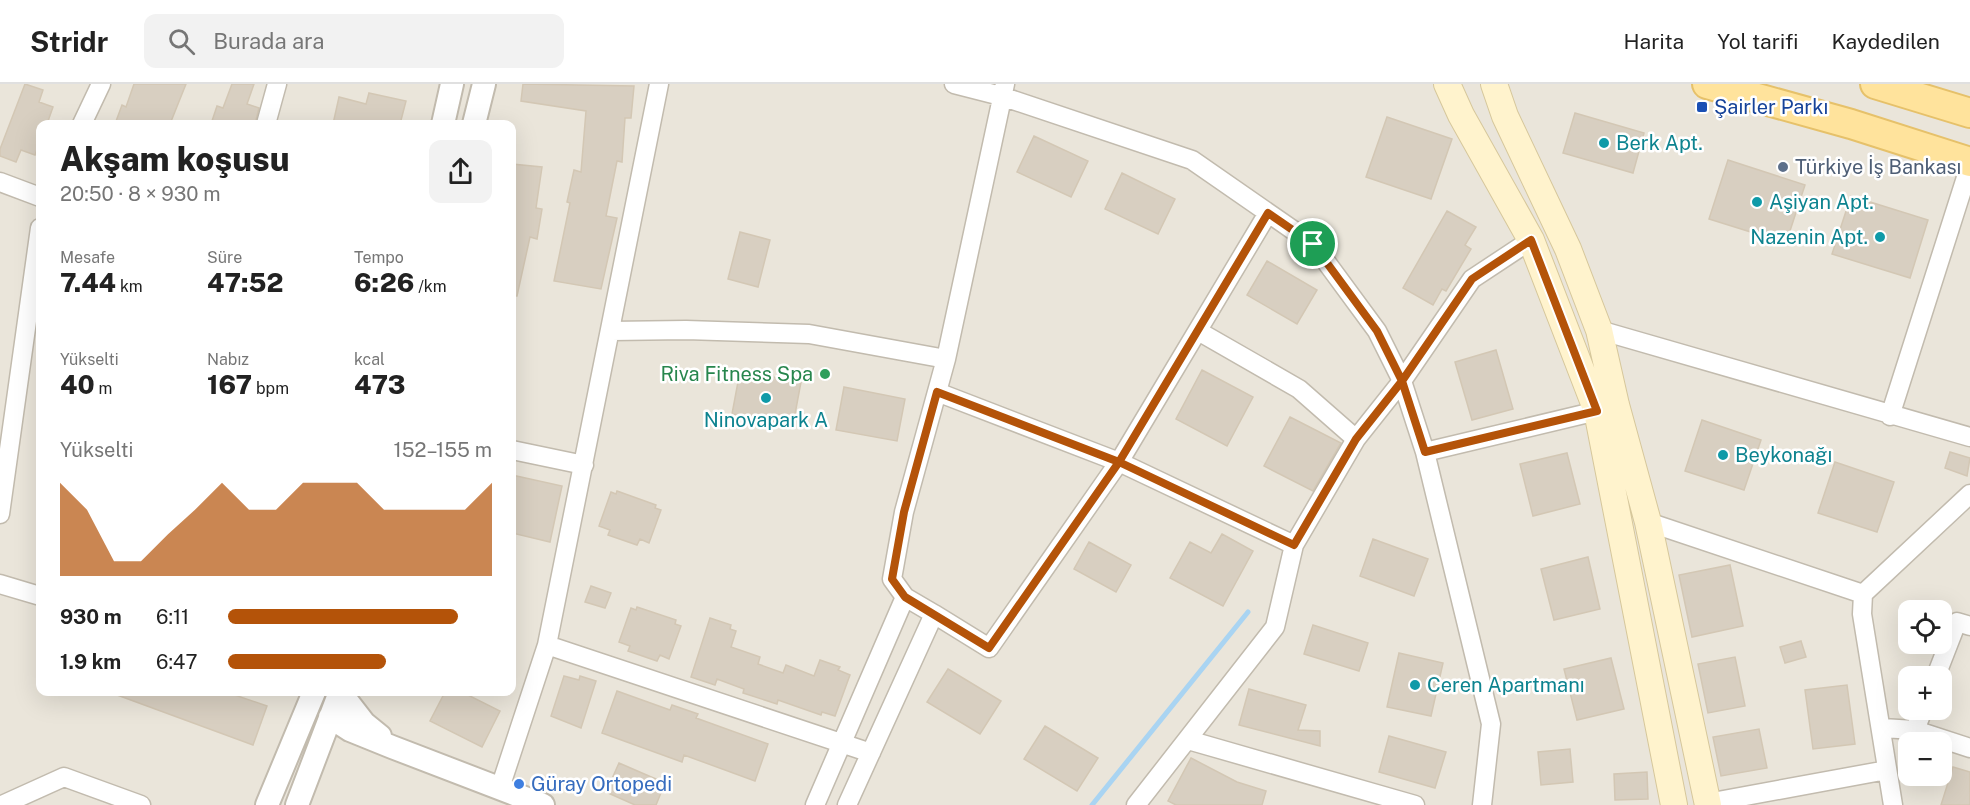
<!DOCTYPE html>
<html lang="tr">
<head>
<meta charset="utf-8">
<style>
	:root { --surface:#fff; --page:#f2f2f2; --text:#222; --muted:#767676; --line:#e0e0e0; --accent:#b45309 }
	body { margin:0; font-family:"Public Sans",sans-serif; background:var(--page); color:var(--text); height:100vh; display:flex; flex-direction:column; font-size:22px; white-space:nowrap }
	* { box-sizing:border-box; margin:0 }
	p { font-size:20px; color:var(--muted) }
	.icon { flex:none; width:33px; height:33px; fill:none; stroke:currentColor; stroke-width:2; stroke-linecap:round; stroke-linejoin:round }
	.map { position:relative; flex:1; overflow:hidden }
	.side { position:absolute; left:36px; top:36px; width:480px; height:576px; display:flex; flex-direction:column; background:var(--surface); border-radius:12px; box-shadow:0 6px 24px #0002 }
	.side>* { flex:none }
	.buttons { position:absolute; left:1898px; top:516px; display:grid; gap:12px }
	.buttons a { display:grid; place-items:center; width:54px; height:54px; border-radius:12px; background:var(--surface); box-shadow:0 6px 24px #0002; font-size:30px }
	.pin { position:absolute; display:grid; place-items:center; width:51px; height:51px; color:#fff; margin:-26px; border:3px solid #fff; border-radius:50%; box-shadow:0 2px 6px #0007 }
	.round { display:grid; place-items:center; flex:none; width:63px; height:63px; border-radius:12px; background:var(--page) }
	.overview { display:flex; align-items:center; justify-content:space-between; height:102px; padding:0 24px }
	h1 { font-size:33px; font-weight:800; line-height:45px }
	.stats { display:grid; grid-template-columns:repeat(3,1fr); gap:9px; height:102px; padding:6px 24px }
	.stats div { display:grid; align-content:center }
	.stats b { font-size:26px; font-weight:800 }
	.stats small { font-size:16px; font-weight:400 }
	.stats p { font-size:16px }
	.chart { height:168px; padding:12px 24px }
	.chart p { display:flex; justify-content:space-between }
	.chart svg { width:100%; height:108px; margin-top:6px; fill:var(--accent); opacity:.7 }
	ul { padding:0 24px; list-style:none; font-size:20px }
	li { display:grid; grid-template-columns:96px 72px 1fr; align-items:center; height:45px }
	li i { height:15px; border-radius:8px; background:var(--accent) }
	header { display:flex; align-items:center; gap:36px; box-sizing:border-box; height:84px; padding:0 30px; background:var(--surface); border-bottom:2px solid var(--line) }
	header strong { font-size:28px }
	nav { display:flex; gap:33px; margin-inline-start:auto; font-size:21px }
	.search { width:420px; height:54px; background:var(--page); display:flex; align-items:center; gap:15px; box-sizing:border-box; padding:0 21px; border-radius:12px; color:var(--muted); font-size:22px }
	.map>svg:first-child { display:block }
	.residential { fill:#eae5da; fill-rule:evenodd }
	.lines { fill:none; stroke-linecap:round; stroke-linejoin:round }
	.stream { stroke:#a9d4f2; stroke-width:5 }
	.building { fill:#d8cfc1; stroke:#d3c7b4; stroke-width:1.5 }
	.minor-casing { stroke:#c2bbae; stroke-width:21 }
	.tertiary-casing { stroke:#c2bbae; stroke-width:26 }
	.secondary-casing { stroke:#d6c79b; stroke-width:28 }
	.primary-casing { stroke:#e6c16a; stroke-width:32 }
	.minor { stroke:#fff; stroke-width:18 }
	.tertiary { stroke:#fff; stroke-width:22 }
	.secondary { stroke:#fff3cd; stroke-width:26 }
	.primary { stroke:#ffe39c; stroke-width:28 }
	.route-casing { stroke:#fff; stroke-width:12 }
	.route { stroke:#b45309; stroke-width:8 }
	.transit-dot { fill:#1a4fb4; stroke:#fff; stroke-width:2 }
	.culture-dot { fill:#0f9aa8; stroke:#fff; stroke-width:2 }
	.service-dot { fill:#5c6f8a; stroke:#fff; stroke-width:2 }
	.leisure-dot { fill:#2e9e5b; stroke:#fff; stroke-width:2 }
	.shop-dot { fill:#3f7fe0; stroke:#fff; stroke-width:2 }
	.labels { text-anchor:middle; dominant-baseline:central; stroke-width:5; stroke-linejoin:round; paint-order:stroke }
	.transit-label { font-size:20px; fill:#164399; stroke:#fff; text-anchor:start }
	.culture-label { font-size:20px; fill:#0d838f; stroke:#fff; text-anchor:start }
	.service-label { font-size:20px; fill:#4e5e75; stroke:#fff; text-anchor:start }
	.leisure-label { font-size:20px; fill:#27864d; stroke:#fff; text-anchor:end }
	.shop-label { font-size:20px; fill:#366cbe; stroke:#fff; text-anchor:start }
</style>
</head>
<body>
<header>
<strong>Stridr</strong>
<div class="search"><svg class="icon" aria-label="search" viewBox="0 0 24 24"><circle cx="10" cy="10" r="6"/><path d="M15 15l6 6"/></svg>Burada ara</div>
<nav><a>Harita</a><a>Yol tarifi</a><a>Kaydedilen</a></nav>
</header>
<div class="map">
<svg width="1970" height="721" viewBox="0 0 1970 721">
	<rect width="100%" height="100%" fill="#f6f3ec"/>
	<!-- residential -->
	<path class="residential" d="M 0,0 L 1970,0 L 1970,721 L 0,721 ZM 40,40 L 512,40 L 512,608 L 40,608 ZM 1908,526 L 1941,526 L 1941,560 L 1908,560 ZM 1908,592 L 1941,592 L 1941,626 L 1908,626 ZM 1908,658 L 1941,658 L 1941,692 L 1908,692 Z"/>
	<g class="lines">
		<!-- stream -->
		<path class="stream" d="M 1092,721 L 1248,528"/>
	</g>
	<!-- building -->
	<path class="building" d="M 25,0 L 43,6 L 39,18 L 53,23 L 47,40 L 40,40 L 40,57 L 35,71 L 21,66 L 16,78 L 0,72 L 0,65 Z
		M 134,0 L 186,0 L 170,40 L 115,40 L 122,21 L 126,23 Z
		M 232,0 L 254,0 L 247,20 L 259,24 L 255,40 L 221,40 L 212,37 L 217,22 L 223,24 Z
		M 523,0 L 634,2 L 631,34 L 625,34 L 622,78 L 617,77 L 606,132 L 617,134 L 601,205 L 554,197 L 570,119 L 567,118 L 574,86 L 581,88 L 586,27 L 521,17 Z
		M 369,9 L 406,17 L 400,40 L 333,40 L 339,13 L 366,20 Z
		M 1575,29 L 1644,49 L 1633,89 L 1563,69 Z
		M 1387,33 L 1452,55 L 1431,115 L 1366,93 Z
		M 1034,52 L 1088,77 L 1071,113 L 1017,88 Z
		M 1728,76 L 1805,101 L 1786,159 L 1709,135 Z
		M 512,80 L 542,83 L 536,124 L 542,125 L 537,155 L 530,153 L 517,212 L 512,212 Z
		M 1122,89 L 1175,115 L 1158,150 L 1105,125 Z
		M 1851,112 L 1928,136 L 1910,194 L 1832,170 Z
		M 1447,127 L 1476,143 L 1465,161 L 1471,165 L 1446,207 L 1442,205 L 1433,221 L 1403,204 Z
		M 740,148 L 770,156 L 758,203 L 728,195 Z
		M 1267,177 L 1317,206 L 1297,240 L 1247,211 Z
		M 1496,266 L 1513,325 L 1472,336 L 1455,278 Z
		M 1202,286 L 1253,313 L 1227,362 L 1176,335 Z
		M 740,287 L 801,298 L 793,341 L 732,330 Z
		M 844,303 L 905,315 L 897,357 L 836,346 Z
		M 1290,333 L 1341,359 L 1313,407 L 1264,382 Z
		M 1702,336 L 1761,356 L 1744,406 L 1685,387 Z
		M 1950,368 L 1970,374 L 1967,392 L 1945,384 Z
		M 1567,369 L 1580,420 L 1533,432 L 1520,380 Z
		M 1835,378 L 1894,398 L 1877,448 L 1818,429 Z
		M 512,391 L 562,402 L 550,458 L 512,449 Z
		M 617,407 L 656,421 L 655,424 L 661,426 L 649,459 L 640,455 L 637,461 L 608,451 L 610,446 L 599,442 L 611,408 L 616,410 Z
		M 1222,450 L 1253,467 L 1223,522 L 1170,494 L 1190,458 L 1211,469 Z
		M 1373,455 L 1428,475 L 1414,512 L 1360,492 Z
		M 1089,458 L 1131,481 L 1116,508 L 1074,485 Z
		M 1588,473 L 1600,525 L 1554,536 L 1541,485 Z
		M 1730,481 L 1743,542 L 1692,553 L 1679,491 Z
		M 591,502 L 611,509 L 605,524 L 585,518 Z
		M 637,523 L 676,536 L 675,540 L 681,542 L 669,575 L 660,571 L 657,577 L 628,567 L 630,562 L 619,558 L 631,524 L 636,526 Z
		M 710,534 L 731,541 L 730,545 L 736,547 L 731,563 L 760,573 L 758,580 L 783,589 L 786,581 L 814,592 L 820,576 L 840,583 L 838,586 L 850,591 L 835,632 L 822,628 L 821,631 L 778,616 L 777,620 L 743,609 L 744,605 L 717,595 L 715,601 L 691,593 Z
		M 1313,541 L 1368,559 L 1359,587 L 1304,570 Z
		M 1801,557 L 1806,573 L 1785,579 L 1780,563 Z
		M 1399,569 L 1443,579 L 1431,632 L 1387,623 Z
		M 1735,573 L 1745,622 L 1708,629 L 1698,580 Z
		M 1611,574 L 1624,625 L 1577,636 L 1564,585 Z
		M 948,585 L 1001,617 L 980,650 L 927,618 Z
		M 564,592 L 579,596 L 580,592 L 596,597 L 581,644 L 551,632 Z
		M 1847,601 L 1855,660 L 1813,665 L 1805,606 Z
		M 1249,605 L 1306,621 L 1298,646 L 1320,647 L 1320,662 L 1239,641 Z
		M 617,607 L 670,626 L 672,621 L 698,630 L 696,634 L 768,660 L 755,697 L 684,671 L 682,678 L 602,649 Z
		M 109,608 L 226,608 L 267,622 L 253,661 Z
		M 445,608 L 462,608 L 500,627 L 482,663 L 430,637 Z
		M 1045,642 L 1098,674 L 1077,707 L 1024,675 Z
		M 1759,645 L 1767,684 L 1721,692 L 1713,653 Z
		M 1389,652 L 1446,668 L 1435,704 L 1379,688 Z
		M 1570,665 L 1573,698 L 1541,701 L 1538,668 Z
		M 1191,674 L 1237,698 L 1266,707 L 1262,721 L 1176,721 L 1168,717 Z
		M 619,679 L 665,699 L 656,721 L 635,721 L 606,708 Z
		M 1953,683 L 1970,688 L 1970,721 L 1941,721 Z
		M 1647,688 L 1648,715 L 1615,716 L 1614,690 Z"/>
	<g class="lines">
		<!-- minor casing -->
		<g class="minor-casing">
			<path id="minor" d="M 954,0 L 1001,12 L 1192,76 L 1313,160 L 1377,247 L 1402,297 L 1425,368
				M 82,40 L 101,0
				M 266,40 L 277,0
				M 0,98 L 40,113
				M 1268,129 L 1119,378 L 1294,461
				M 1599,246 L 1970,353
				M 611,247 L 686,246 L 809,250 L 946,275
				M 1198,247 L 1299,305 L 1356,355
				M 1890,332 L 1970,81
				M 512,366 L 584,381
				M 0,430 L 40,144
				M 1648,438 L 1863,510
				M 0,500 L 40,512
				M 934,530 L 989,564 L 1119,378 L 937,308
				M 547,561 L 871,669
				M 1936,592 L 1957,538 L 1970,542
				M 1882,644 L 1915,646 L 1970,664
				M 1915,646 L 1923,626
				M 1188,656 L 1415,721
				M 500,704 L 547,561 L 659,0
				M 1707,719 L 1887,686
				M 2,721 L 64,693 L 141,721
				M 815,721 L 905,513
				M 847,721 L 934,530 L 905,513 L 892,495 L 904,428 L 946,275 L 1005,0
				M 1136,721 L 1275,543 L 1294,461 L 1356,355 L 1402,297 L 1472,195 L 1531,156
				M 1482,721 L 1491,640 L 1425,368 L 1597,327
				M 1893,721 L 1862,530 L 1863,510 L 1970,410"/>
		</g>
		<!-- tertiary casing -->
		<g class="tertiary-casing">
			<path id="tertiary" d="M 443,40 L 452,0
				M 474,40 L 484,0
				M 340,608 L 364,639 L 380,652
				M 330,633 L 350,646 L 392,663 L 543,721
				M 267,721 L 314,608
				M 297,721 L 340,608"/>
		</g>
		<!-- secondary casing -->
		<g class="secondary-casing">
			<path id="secondary" d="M 1447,0 L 1461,31 L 1531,156 L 1597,327 L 1674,721
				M 1494,0 L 1505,32 L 1568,165 L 1599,246 L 1616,321 L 1648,438 L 1708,721"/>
		</g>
		<!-- primary casing -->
		<g class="primary-casing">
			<path id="primary" d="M 1707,0 L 1851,40 L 1970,78
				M 1875,0 L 1970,29"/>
		</g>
		<!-- minor -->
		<use href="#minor" class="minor"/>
		<!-- tertiary -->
		<use href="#tertiary" class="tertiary"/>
		<!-- secondary -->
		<use href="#secondary" class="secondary"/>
		<!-- primary -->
		<use href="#primary" class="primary"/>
	</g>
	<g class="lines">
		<!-- route casing -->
		<g class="route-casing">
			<path id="route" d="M 1313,160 L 1268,129 L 1119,378 L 937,308 L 904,428 L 892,495 L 905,513 L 989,564 L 1119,378 L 1294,461 L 1356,355 L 1402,297 L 1425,368 L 1597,327 L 1531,156 L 1472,195 L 1402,297 L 1377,247 L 1313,160"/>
		</g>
		<!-- route -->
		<use href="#route" class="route"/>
	</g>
	<!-- markers -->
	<rect class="transit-dot" x="1696" y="17" width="12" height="12" rx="3"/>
	<g class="culture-dot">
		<circle cx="1604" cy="59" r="6"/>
		<circle cx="1757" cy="118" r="6"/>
		<circle cx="1880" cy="153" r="6"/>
		<circle cx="766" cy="314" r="6"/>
		<circle cx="1723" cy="371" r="6"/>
		<circle cx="1415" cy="601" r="6"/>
	</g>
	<circle class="service-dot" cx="1783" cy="83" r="6"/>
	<circle class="leisure-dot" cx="825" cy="290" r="6"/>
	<circle class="shop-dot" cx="519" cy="700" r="6"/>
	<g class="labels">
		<!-- transit labels -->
		<g class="transit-label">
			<text x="1714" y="23">Şairler Parkı</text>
		</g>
		<!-- culture labels -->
		<g class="culture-label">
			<text x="1616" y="59">Berk Apt.</text>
			<text x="1769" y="118">Aşiyan Apt.</text>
			<text x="1868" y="153" text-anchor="end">Nazenin Apt.</text>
			<text x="766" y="336" text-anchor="middle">Ninovapark A</text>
			<text x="1735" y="371">Beykonağı</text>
			<text x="1427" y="601">Ceren Apartmanı</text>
		</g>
		<!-- service labels -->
		<g class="service-label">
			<text x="1795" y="83">Türkiye İş Bankası</text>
		</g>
		<!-- leisure labels -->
		<g class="leisure-label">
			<text x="813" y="290">Riva Fitness Spa</text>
		</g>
		<!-- shop labels -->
		<g class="shop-label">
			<text x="531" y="700">Güray Ortopedi</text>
		</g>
	</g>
</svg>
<div class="buttons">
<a><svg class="icon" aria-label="locate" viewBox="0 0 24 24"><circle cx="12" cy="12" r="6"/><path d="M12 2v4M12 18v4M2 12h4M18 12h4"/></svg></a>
<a>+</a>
<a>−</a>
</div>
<div class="pin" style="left:1313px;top:160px;background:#1e9e55"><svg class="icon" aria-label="arrive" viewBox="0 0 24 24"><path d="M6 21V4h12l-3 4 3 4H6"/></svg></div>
<section class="side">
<div class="overview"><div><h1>Akşam koşusu</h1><p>20:50 · 8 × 930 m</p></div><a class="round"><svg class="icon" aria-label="share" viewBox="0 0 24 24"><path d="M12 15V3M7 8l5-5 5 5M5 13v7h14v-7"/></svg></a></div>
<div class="stats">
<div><p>Mesafe</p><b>7.44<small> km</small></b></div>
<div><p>Süre</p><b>47:52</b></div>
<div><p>Tempo</p><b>6:26<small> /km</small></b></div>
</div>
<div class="stats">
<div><p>Yükselti</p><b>40<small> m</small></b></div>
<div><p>Nabız</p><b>167<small> bpm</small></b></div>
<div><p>kcal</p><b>473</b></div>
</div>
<div class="chart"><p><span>Yükselti</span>152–155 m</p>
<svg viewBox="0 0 160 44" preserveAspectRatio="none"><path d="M0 44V6L10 17L20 38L30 38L40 27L50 17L60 6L70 17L80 17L90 6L100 6L110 6L120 17L130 17L140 17L150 17L160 6V44z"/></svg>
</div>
<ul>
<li><b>930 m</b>6:11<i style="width:87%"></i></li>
<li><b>1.9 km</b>6:47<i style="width:60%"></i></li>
</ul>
</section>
</div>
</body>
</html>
